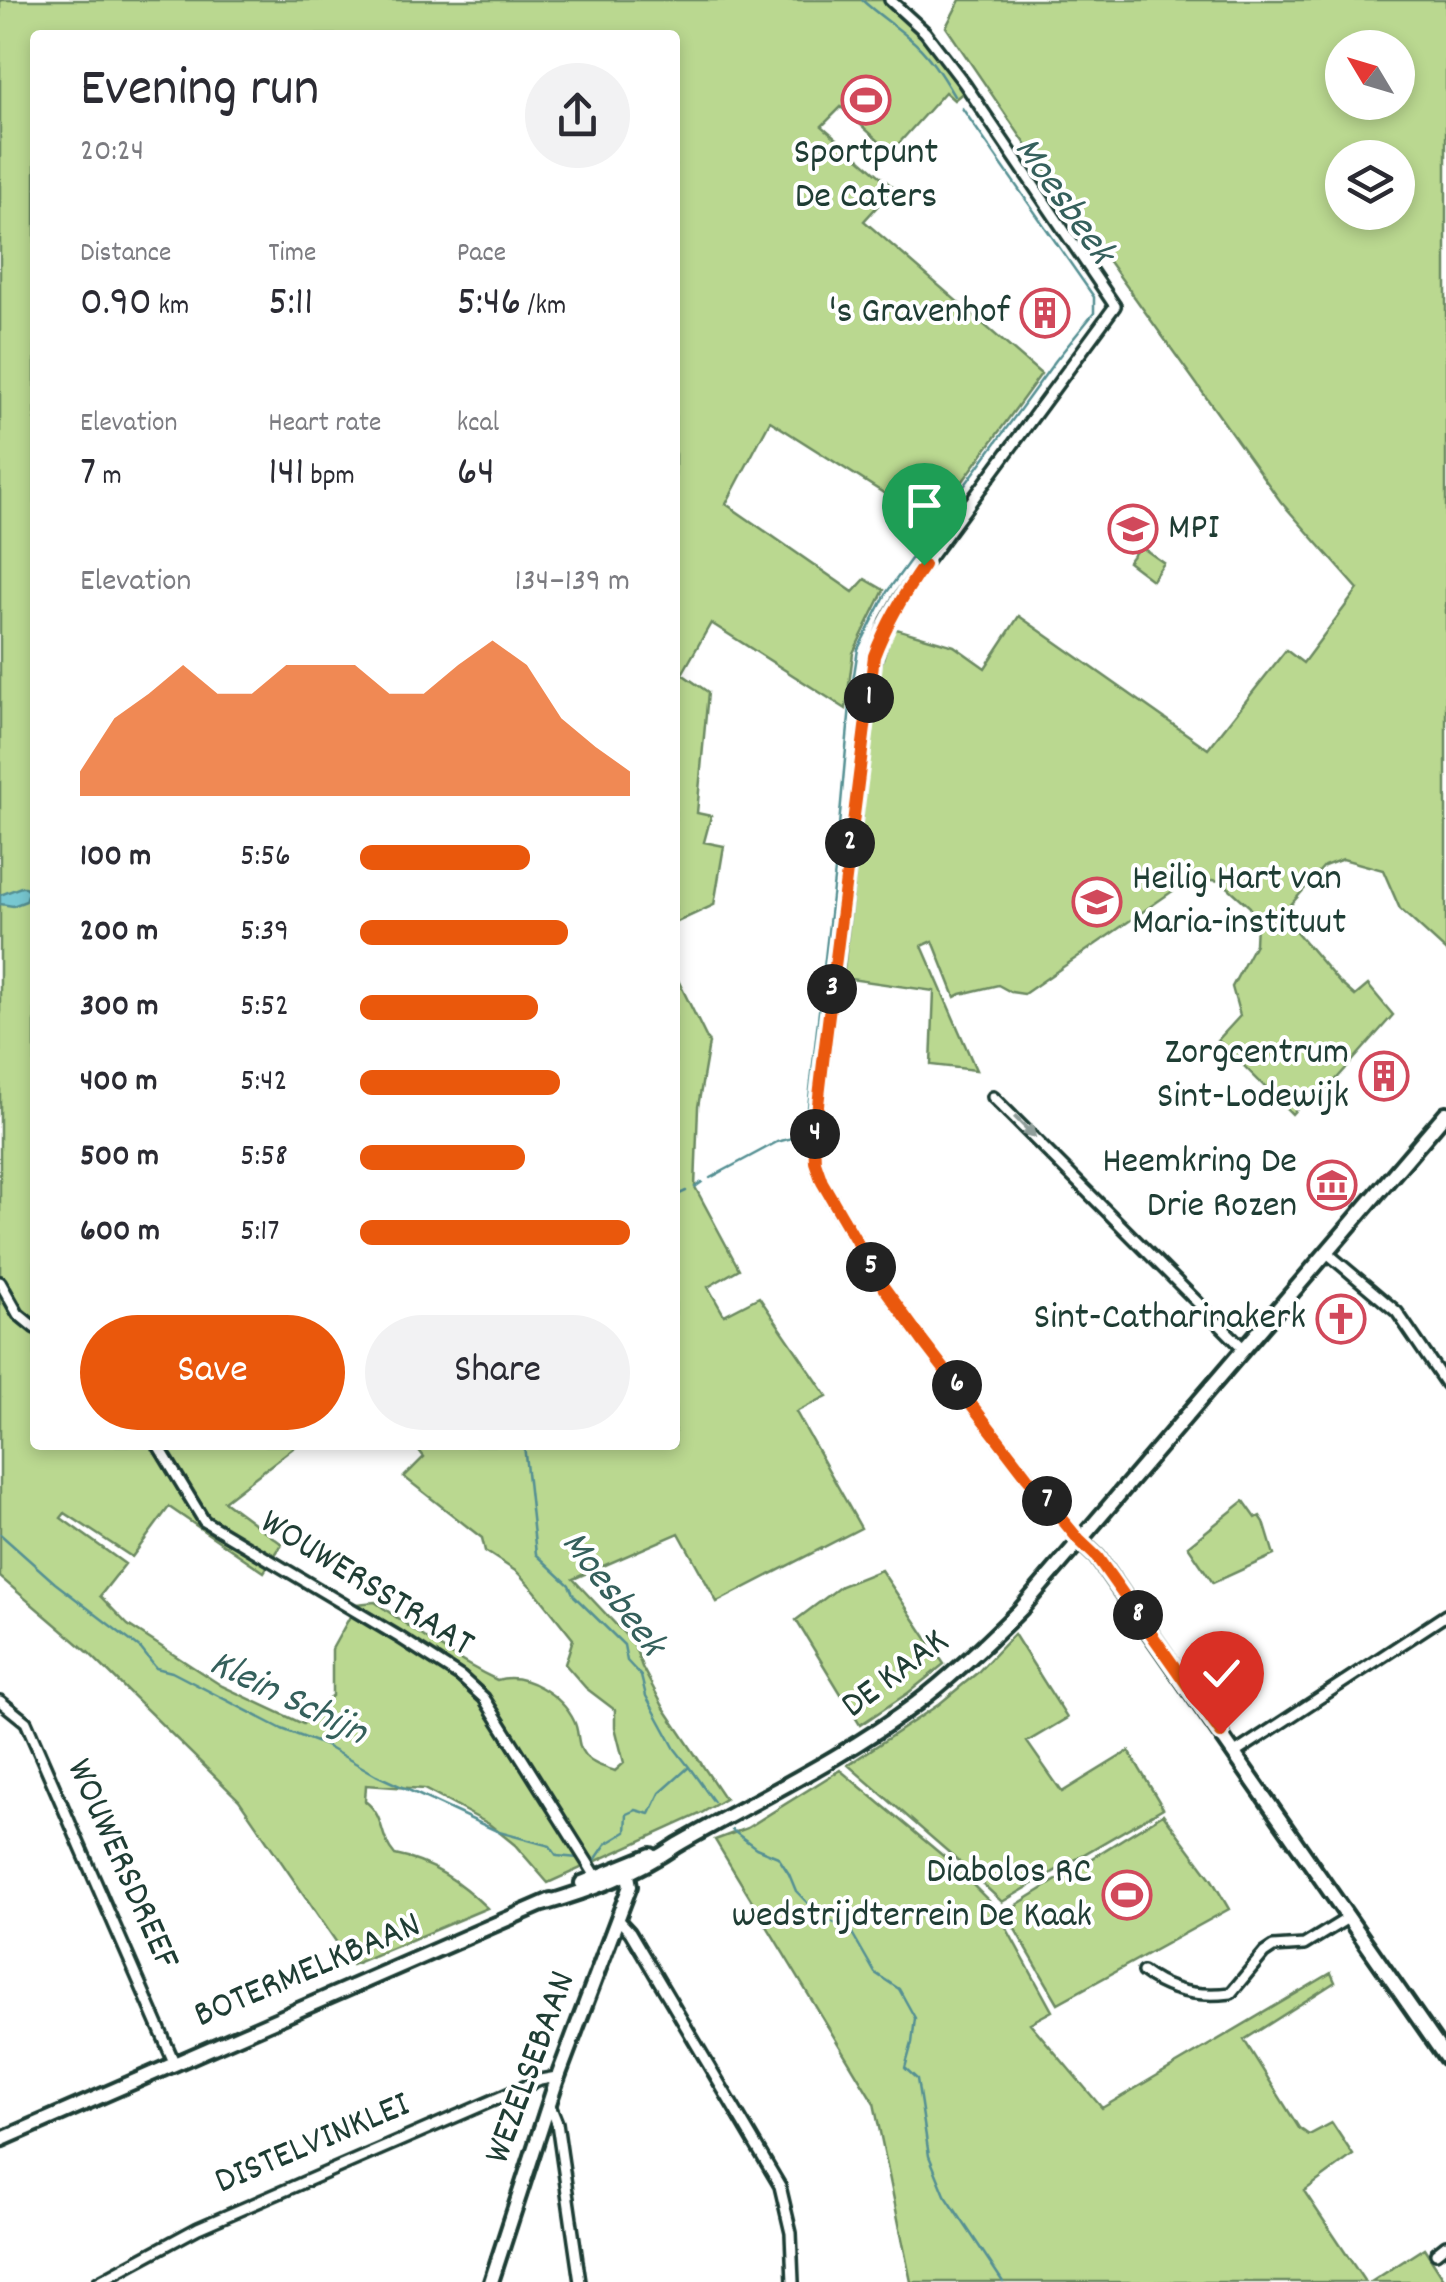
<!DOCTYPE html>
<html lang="en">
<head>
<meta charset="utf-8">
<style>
	:root { --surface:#fff; --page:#f2f2f3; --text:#2b2b33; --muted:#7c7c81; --accent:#ea580c }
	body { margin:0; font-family:Dekko,sans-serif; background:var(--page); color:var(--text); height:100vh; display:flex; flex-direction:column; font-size:38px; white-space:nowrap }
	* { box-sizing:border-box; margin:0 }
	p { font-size:32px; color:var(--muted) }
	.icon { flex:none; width:55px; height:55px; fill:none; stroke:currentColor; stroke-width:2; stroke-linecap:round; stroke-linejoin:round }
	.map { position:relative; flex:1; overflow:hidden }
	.details { position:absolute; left:30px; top:30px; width:650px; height:1420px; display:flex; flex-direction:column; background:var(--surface); border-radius:10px; box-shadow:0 5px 15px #0003 }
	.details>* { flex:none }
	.needle { width:65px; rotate:308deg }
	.fabs { position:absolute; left:1325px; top:30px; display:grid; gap:20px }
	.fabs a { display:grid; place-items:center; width:90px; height:90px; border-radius:50%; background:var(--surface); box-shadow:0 5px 15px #0003; font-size:50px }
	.pin { position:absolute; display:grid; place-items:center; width:85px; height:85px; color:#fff; margin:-102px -42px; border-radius:50% 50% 50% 0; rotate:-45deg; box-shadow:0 0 10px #0007 }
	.pin .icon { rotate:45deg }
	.km { position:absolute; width:50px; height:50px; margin:-25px; border-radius:50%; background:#222; color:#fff; font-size:28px; line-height:50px; text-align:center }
	.round { display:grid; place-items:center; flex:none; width:105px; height:105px; border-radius:52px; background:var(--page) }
	.summary { display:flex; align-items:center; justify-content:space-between; height:170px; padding:0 50px }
	h1 { font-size:55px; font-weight:600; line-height:75px }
	.stats { display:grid; grid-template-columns:repeat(3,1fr); gap:15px; height:170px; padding:10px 50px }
	.stats div { display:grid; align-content:center }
	.stats b { font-size:42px; font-weight:600 }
	.stats small { font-size:28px; font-weight:400 }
	.stats p { font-size:28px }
	.chart { height:280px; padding:20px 50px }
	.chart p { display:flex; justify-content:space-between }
	.chart svg { width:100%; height:180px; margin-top:10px; fill:var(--accent); opacity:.7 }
	.cta { display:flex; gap:20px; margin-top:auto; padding:20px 50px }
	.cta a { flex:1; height:115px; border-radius:60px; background:var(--accent); color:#fff; font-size:40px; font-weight:600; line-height:115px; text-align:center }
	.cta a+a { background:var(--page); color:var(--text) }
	ul { padding:0 50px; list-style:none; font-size:32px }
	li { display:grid; grid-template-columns:160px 120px 1fr; align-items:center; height:75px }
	li i { height:25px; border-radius:12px; background:var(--accent) }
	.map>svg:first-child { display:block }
	.green { fill:#bad890; stroke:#6c8a62; stroke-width:2.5; fill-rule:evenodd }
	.water { fill:#78c8d2; stroke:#549093; stroke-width:2.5 }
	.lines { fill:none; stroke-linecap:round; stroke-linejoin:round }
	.stream { stroke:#549093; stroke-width:2.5 }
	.street-casing { stroke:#1f3d34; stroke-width:16 }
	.secondary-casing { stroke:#1f3d34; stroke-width:20 }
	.street { stroke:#fff; stroke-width:9 }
	.secondary { stroke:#fff; stroke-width:12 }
	.oneway { fill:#8f9e9a }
	.route-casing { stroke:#fff; stroke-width:20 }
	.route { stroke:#ea580c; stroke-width:12 }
	.labels { text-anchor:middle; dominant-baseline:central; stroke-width:8; stroke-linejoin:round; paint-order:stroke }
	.poi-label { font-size:38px; fill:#1f3d34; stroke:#fff; text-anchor:end }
	.street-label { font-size:38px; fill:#1f3d34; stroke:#fff }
	.water-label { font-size:40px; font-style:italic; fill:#35605c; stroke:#fff }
</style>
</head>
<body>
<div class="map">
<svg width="1446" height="2282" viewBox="0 0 1446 2282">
	<rect width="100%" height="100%" fill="#fff"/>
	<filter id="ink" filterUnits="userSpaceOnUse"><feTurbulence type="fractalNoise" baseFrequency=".01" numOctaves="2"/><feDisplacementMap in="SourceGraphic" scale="20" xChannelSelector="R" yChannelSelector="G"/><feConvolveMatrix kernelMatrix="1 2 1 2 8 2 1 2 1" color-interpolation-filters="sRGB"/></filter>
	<g filter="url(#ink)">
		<!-- green -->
		<path class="green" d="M 0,0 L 883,0 L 923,36 L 965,91 L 954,100 L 945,92 L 891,152 L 841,107 L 822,126 L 894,188 L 864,221 L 1041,374 L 928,529 L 899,508 L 893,499 L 770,421 L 726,504 L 853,592 L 865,579 L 884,590 L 853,653 L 846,709 L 711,623 L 682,674 L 708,692 L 697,813 L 711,816 L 704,842 L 724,846 L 714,905 L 675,923 L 675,35 L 35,35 L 35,1445 L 297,1445 L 224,1501 L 282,1544 L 264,1572 L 169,1507 L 132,1557 L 65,1513 L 61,1518 L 125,1564 L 100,1596 L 128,1625 L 222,1686 L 303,1724 L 332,1696 L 332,1649 L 357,1604 L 375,1602 C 415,1631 453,1659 497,1680 C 525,1671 562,1696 574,1721 C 579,1730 577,1743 582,1751 C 589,1764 604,1767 615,1771 L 624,1763 L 615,1727 L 615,1710 L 586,1688 L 565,1664 L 573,1639 L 535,1591 L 517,1572 L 485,1551 L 482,1538 L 404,1477 L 424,1457 L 415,1445 L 675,1445 L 675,974 L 709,1043 L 698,1107 L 695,1187 L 739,1269 L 708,1287 L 724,1315 L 759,1297 L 827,1396 L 796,1412 L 861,1528 L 717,1602 L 679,1533 L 573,1579 L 634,1644 L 642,1667 L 664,1708 L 725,1799 L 700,1814 L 548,1883 L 515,1845 L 489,1824 L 424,1789 L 366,1785 L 365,1801 C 386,1817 378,1836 395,1855 C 432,1862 460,1882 487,1908 L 352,1965 L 239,1800 L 89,1653 L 0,1577 Z
			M 960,0 L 1446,0 L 1446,951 L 1400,909 L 1383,870 L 1343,859 L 1324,866 L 1282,915 L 1339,982 L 1355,996 L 1368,985 L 1393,1015 L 1317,1101 L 1310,1094 L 1292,1114 L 1218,1040 L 1240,1016 L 1232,987 L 1255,944 L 1256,922 L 1250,907 L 1221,881 L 1202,879 L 1177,888 L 1024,994 L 1011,992 L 998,985 L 961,994 L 955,997 L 933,941 L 922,946 L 976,1070 L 931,1065 L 934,991 L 843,978 L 872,725 L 880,668 L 893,628 L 954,646 L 985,668 L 1019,616 L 1208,749 L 1286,650 L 1303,663 L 1358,589 L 1281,502 L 1040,165 L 946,27 ZM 1342,48 L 1398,48 L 1398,102 L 1342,102 ZM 1342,158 L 1398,158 L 1398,212 L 1342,212 Z
			M 1140,546 L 1164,563 L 1152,580 L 1128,562 Z
			M 1244,1501 L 1256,1518 L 1260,1516 L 1264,1522 L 1274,1555 L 1213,1583 L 1188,1546 Z
			M 881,1570 L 944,1664 L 908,1693 L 860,1725 L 796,1620 L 841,1586 Z
			M 1014,1634 L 1067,1718 L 1027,1742 L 1062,1792 L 1129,1751 L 1163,1808 L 1002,1902 L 953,1856 L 848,1765 L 938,1705 L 977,1673 Z
			M 840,1770 L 948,1860 L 995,1907 L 1052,2011 L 1030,2023 L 1102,2108 L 1331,1973 L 1335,1982 L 1244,2040 L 1299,2128 L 1309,2135 L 1332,2123 L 1353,2155 L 1304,2191 L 1365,2282 L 911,2282 L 874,2103 L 715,1840 L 747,1828 Z
			M 1163,1814 L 1212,1880 L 1229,1909 L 1058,2003 L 1005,1912 Z
			M 1424,2248 L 1446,2282 L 1371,2282 Z"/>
		<!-- water -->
		<path class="water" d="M 21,887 L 25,887 L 29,891 L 26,901 L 13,906 L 0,904 L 0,895 Z"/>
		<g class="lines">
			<!-- stream -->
			<path class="stream" d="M 862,0 C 877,14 893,24 908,37 C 928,53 941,74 954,96
				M 836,858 L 851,694 L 858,649 L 887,592 L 1056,360 L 1094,313 L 1094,297 L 962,108
				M 808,1108 L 836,862
				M 710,1178 L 777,1142 L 792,1138
				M 695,1187 L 702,1182
				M 675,1196 L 686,1191
				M 524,1445 L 536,1554 L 569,1585 L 574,1596 L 624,1645 L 627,1661 L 641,1676 L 646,1696 L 675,1749 L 689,1767
				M 0,1534 L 55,1583 L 141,1649 L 156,1668 L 172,1672 L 282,1729 L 324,1745 L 376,1775 L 499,1832 L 550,1846 L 557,1856 L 578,1858
				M 732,1830 L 756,1848 L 778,1857 L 789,1874 L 796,1891 L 817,1913 L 852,1933 L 875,1973 L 899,1989 L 915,2018 L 912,2043 L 905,2068 L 917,2079 L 929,2156 L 945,2195 L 1003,2282
				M 591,1859 L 595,1860 L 606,1844 L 626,1832 L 627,1814 L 636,1810 L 650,1814 L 660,1793 L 689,1767 L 714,1802"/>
			<!-- street casing -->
			<g class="street-casing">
				<path id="street" d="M 890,0 L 925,32 L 964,83 L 1115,306 L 900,598 L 887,621 L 874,656 L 824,1054 L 814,1139 L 815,1162 L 822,1182 L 880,1282 L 922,1340 L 1027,1477 L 1079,1540
					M 993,1097 L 1243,1348
					M 1326,1252 L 1397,1312 L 1446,1384
					M 0,1282 L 18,1314 L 35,1328
					M 158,1445 L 204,1521 L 399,1637 L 461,1677 L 484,1698 L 599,1881
					M 0,1701 L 26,1722 L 174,2062
					M 1235,1753 L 1446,1615
					M 618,1919 L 630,1932 L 780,2186 L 791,2233 L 793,2282
					M 1143,1972 C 1169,1992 1199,1997 1231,1993 L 1264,1953 L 1273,1947 L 1304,1945 L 1348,1918
					M 549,2103 L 557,2123 L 580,2282
					M 1436,2253 L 1446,2245
					M 98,2282 L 198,2228 L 540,2080 L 557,2077"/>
			</g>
			<!-- secondary casing -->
			<g class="secondary-casing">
				<path id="secondary" d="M 1079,1540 L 1097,1557 L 1446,2058
					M 582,1883 L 651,1855
					M 543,1904 C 591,1890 636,1873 677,1845 C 757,1799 843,1759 917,1703 C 954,1675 988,1642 1021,1609 L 1446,1113
					M 0,2140 L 551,1900
					M 491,2282 L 556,2082 L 630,1886 L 628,1875"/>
			</g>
			<!-- street -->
			<use href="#street" class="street"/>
			<!-- secondary -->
			<use href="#secondary" class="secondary"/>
		</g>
		<!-- one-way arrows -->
		<defs><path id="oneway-solid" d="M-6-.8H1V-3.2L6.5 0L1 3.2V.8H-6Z" transform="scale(2.5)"/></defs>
		<use class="oneway" href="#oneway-solid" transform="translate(1025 1127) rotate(45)"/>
	</g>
	<g class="lines" filter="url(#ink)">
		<!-- route casing -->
		<g class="route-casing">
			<path id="route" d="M 924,565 C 903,595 887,622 874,656 L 824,1054 L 814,1139 L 815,1162 L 822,1182 L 880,1282 L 922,1340 L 1027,1477 L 1079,1540 L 1097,1557 L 1221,1733"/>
		</g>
		<!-- route -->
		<use href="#route" class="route"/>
	</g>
	<!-- icons -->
	<defs>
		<g id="stadium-ring" transform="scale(2.5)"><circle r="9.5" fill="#fff" stroke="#d1495b" stroke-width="1.5"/><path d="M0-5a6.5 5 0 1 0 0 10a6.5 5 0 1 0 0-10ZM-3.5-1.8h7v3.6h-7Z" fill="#d1495b"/></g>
		<g id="building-ring" transform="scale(2.5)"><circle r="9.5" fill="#fff" stroke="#d1495b" stroke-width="1.5"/><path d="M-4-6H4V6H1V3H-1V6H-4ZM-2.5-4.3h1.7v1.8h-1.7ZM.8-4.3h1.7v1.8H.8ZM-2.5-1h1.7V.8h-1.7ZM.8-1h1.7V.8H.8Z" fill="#d1495b"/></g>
		<g id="school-ring" transform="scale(2.5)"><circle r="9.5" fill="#fff" stroke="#d1495b" stroke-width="1.5"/><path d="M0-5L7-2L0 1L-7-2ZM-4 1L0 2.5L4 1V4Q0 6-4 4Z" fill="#d1495b"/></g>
		<g id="museum-ring" transform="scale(2.5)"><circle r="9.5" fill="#fff" stroke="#d1495b" stroke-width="1.5"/><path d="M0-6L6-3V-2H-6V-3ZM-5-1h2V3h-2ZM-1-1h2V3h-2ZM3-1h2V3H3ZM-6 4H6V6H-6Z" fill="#d1495b"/></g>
		<g id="church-ring" transform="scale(2.5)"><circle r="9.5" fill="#fff" stroke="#d1495b" stroke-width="1.5"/><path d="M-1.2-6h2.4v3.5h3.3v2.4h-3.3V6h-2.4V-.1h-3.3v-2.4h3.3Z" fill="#d1495b"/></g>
	</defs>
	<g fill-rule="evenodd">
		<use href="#stadium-ring" x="866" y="100"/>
		<use href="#building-ring" x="1045" y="313"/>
		<use href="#school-ring" x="1133" y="529"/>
		<use href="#school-ring" x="1097" y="902"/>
		<use href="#building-ring" x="1384" y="1076"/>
		<use href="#museum-ring" x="1332" y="1185"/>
		<use href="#church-ring" x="1341" y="1319"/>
		<use href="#stadium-ring" x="1127" y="1895"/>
	</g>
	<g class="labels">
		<!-- poi labels -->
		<g class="poi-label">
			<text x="866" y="154" text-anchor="middle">Sportpunt<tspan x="866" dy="44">De Caters</tspan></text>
			<text x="1010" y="313">'s Gravenhof</text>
			<text x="1168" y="529" text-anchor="start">MPI</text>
			<text x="1132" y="880" text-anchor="start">Heilig Hart van<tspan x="1132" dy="44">Maria-instituut</tspan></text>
			<text x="1349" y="1054">Zorgcentrum<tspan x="1349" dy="44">Sint-Lodewijk</tspan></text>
			<text x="1297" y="1163">Heemkring De<tspan x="1297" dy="44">Drie Rozen</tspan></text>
			<text x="1306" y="1319">Sint-Catharinakerk</text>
			<text x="1092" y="1873">Diabolos RC<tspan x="1092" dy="44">wedstrijdterrein De Kaak</tspan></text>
		</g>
		<!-- street labels -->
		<g class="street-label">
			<text transform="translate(366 1585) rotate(32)">WOUWERSSTRAAT</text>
			<text transform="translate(896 1675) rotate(-37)">DE KAAK</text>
			<text transform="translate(121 1865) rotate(66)">WOUWERSDREEF</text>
			<text transform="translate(308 1972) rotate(-23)">BOTERMELKBAAN</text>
			<text transform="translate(532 2068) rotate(-70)">WEZELSEBAAN</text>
			<text transform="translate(313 2145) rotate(-23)">DISTELVINKLEI</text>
		</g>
		<!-- water labels -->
		<g class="water-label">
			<text transform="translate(1062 202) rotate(55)">Moesbeek</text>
			<text transform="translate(611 1595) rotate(53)">Moesbeek</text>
			<text transform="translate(287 1700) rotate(26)">Klein Schijn</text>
		</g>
	</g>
</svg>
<div class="fabs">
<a><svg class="needle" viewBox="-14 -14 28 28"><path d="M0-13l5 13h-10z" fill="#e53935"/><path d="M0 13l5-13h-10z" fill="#7c7c81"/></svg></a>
<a><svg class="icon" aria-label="layers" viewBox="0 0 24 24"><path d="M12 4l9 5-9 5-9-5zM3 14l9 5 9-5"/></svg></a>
</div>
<div class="pin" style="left:924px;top:565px;background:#1e9e55"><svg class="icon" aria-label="arrive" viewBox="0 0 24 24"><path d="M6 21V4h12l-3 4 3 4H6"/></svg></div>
<div class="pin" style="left:1221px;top:1733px;background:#d93025"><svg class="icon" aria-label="check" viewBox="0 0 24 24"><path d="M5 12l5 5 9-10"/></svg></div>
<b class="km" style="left:869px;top:698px">1</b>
<b class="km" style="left:850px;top:843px">2</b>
<b class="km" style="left:832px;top:989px">3</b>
<b class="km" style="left:815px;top:1134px">4</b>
<b class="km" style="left:871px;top:1267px">5</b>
<b class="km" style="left:957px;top:1385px">6</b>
<b class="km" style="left:1047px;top:1501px">7</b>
<b class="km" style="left:1138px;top:1615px">8</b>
<section class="details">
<div class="summary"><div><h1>Evening run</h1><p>20:24</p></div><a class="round"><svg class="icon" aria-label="share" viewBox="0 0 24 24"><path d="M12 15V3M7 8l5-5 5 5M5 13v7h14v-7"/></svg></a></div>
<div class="stats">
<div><p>Distance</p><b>0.90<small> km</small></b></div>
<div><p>Time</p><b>5:11</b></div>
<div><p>Pace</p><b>5:46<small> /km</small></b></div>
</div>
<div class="stats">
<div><p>Elevation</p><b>7<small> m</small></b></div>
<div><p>Heart rate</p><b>141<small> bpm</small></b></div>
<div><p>kcal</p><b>64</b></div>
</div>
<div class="chart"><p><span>Elevation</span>134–139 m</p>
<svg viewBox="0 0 160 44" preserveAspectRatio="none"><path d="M0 44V38L10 25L20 19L30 12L40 19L50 19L60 12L70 12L80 12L90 19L100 19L110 12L120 6L130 12L140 25L150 32L160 38V44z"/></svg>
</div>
<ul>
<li><b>100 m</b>5:56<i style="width:63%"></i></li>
<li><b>200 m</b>5:39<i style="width:77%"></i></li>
<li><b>300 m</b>5:52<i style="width:66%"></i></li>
<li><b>400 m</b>5:42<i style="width:74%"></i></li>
<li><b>500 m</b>5:58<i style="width:61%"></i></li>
<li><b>600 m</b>5:17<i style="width:100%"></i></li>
</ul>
<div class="cta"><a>Save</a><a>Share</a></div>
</section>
</div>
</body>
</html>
